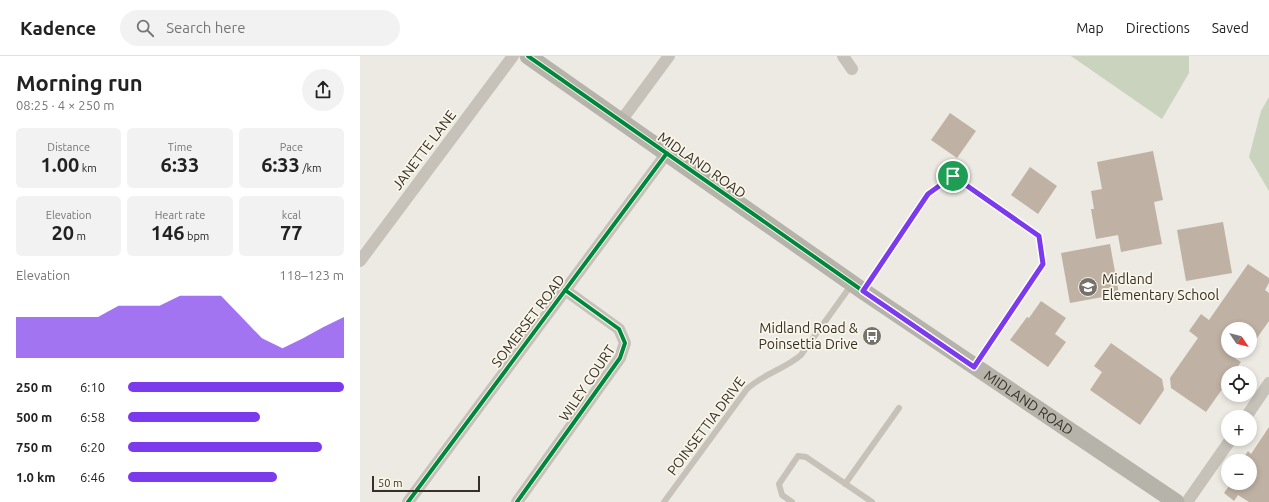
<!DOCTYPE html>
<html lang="en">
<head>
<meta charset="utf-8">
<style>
	:root { --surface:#fff; --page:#f2f2f2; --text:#222; --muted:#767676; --line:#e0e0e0; --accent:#7c3aed }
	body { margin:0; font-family:Ubuntu,sans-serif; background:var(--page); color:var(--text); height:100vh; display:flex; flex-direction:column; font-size:15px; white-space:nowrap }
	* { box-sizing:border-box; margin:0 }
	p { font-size:13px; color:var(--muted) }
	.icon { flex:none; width:22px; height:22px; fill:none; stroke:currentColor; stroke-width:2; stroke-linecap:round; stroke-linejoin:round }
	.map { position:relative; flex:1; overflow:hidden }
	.details { display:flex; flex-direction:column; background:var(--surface); width:360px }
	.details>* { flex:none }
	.needle { width:26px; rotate:125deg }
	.tools { position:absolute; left:861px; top:266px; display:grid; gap:8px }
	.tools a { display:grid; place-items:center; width:36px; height:36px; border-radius:50%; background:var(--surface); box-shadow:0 2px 6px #0003; font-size:20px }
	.scale { position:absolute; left:12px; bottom:10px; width:108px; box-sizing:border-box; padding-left:4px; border:2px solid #363029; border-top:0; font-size:11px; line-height:14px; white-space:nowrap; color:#363029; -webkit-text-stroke:3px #f9f6e9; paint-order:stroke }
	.pin { position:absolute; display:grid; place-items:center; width:34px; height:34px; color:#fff; margin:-17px; border:2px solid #fff; border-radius:50%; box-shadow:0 1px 4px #0007 }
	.round { display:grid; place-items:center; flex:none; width:42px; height:42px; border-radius:21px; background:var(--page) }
	.summary { display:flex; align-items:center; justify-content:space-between; height:68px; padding:0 16px }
	h1 { font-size:22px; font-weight:700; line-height:30px }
	.figures { display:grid; grid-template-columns:repeat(3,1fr); gap:6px; height:68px; padding:4px 16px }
	.figures div { display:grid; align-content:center; border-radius:6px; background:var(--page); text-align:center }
	.figures b { font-size:20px; font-weight:700 }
	.figures small { font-size:11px; font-weight:400 }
	.figures p { font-size:11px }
	.chart { height:112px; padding:8px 16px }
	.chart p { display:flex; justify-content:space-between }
	.chart svg { width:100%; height:72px; margin-top:4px; fill:var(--accent); opacity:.7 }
	ul { padding:0 16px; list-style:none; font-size:13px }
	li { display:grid; grid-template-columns:64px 48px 1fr; align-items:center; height:30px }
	li i { height:10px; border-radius:5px; background:var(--accent) }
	header { display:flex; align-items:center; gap:24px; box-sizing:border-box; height:56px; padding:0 20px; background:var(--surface); border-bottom:1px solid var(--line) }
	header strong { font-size:19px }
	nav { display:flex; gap:22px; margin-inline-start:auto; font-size:14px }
	.search { width:280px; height:36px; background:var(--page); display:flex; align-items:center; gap:10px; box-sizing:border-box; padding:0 14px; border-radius:22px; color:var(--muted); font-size:15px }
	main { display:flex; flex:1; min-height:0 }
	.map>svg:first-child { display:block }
	.green { fill:#c9d3bd }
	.building { fill:#bfb2a4 }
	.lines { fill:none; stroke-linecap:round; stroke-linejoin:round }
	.service { stroke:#c6c2ba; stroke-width:6 }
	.minor { stroke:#c6c2ba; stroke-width:12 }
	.secondary { stroke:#b6b3ab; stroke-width:17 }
	.cycleway-casing { stroke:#f9f6e9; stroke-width:6 }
	.cycleway { stroke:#00873e; stroke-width:4 }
	.route-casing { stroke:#fff; stroke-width:8 }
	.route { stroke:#7c3aed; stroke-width:5 }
	.labels { text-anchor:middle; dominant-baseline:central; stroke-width:3.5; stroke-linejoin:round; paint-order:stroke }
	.street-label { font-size:14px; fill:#363029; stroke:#f9f6e9 }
	.poi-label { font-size:14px; fill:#363029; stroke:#f9f6e9; text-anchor:start }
</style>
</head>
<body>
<header>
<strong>Kadence</strong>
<div class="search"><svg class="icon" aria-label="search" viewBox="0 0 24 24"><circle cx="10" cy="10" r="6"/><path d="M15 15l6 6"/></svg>Search here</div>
<nav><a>Map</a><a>Directions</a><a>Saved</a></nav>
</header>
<main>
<section class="details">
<div class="summary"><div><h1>Morning run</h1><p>08:25 · 4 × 250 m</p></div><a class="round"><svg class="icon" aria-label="share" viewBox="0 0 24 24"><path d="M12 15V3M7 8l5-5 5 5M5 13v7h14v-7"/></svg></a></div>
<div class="figures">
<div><p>Distance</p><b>1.00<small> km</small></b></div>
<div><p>Time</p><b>6:33</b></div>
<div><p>Pace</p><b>6:33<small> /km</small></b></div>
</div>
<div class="figures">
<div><p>Elevation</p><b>20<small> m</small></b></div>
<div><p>Heart rate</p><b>146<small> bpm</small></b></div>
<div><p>kcal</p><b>77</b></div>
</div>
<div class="chart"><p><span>Elevation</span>118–123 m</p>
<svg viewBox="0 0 160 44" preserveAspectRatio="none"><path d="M0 44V19L10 19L20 19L30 19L40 19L50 12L60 12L70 12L80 6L90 6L100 6L110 19L120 32L130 38L140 32L150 25L160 19V44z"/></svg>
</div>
<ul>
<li><b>250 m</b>6:10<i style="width:100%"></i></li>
<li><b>500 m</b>6:58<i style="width:61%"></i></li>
<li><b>750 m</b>6:20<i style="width:90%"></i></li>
<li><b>1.0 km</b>6:46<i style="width:69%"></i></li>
</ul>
</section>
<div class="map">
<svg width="909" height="446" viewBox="0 0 909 446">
	<rect width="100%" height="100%" fill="#eceae2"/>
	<!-- green -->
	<path class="green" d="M 711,0 L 829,0 L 829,17 L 802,63 Z
		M 909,41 L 909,135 L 889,101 L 901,55 Z"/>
	<!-- building -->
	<path class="building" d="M 590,57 L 616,75 L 597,102 L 571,84 Z
		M 793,95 L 803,144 L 794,146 L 802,188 L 761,196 L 758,179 L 736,183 L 731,153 L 734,153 L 731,135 L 742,133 L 737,106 Z
		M 670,111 L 697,130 L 678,158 L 651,139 Z
		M 863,166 L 872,217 L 826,225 L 817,174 Z
		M 750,188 L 759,238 L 710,247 L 701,197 Z
		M 888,208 L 909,222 L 909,227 L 905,234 L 909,237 L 909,265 L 890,292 L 890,273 L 868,273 L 868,295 L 877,295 L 873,301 L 881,306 L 873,317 L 868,317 L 868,325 L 846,356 L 811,332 L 810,322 L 838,282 L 829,275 L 841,258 L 849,264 Z
		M 681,245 L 706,262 L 695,278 L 706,286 L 688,311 L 650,284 L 667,261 L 669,262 Z
		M 751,287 L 802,323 L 804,334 L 780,369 L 730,334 L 742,316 L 734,310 Z
		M 909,371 L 909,446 L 889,446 L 878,439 L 874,445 L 864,437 L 871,427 L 890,427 L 890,405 L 881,405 L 888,395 L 891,398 Z"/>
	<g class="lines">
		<!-- service -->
		<path class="service" d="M 504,233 L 568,138 L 593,120 L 679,180 L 683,208 L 614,310
			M 485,428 L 539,352
			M 304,446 L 387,333 C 403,318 425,313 441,299 L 492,228
			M 432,446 L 422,439 L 419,428 L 438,400 L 446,401 L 512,446"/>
		<!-- minor -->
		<path class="minor" d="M 483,0 L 492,13
			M 261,65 L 309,0
			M 0,205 L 153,0
			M 886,361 L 909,327
			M 48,446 L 307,97
			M 157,446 L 260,302 L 265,287 L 259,273 L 205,234
			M 827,446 L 871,383"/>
		<!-- secondary -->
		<path class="secondary" id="s1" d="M 168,0 L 503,235 L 816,446"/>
		<!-- cycleway casing -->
		<g class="cycleway-casing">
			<path id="cycleway" d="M 168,0 L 503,235
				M 48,446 L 307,97
				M 157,446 L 260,302 L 265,287 L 259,273 L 205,234"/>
		</g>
		<!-- cycleway -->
		<use href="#cycleway" class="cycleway"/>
	</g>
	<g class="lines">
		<!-- route casing -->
		<g class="route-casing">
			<path id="route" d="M 593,120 L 679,180 L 683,208 L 614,311 L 503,235 L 568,138 Z"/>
		</g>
		<!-- route -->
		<use href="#route" class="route"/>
	</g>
	<!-- icons -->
	<defs>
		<g id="school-disc" transform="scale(1)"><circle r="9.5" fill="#76716a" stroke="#f9f6e9"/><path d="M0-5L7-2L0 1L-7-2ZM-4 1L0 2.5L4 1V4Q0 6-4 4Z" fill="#fff"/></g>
		<g id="bus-disc" transform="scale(1)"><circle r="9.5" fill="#76716a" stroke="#f9f6e9"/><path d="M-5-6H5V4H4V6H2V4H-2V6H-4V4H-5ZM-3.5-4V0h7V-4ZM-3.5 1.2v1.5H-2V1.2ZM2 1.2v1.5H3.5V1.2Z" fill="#fff"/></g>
	</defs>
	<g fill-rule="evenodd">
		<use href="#school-disc" x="728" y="231"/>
		<use href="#bus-disc" x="512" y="280"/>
	</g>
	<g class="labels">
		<!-- street labels -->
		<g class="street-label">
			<text transform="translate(64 94) rotate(-53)">JANETTE LANE</text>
			<text transform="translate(342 109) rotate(35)">MIDLAND ROAD</text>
			<text transform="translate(168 265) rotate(-53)">SOMERSET ROAD</text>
			<text transform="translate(227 327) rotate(-56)">WILEY COURT</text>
			<text stroke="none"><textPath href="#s1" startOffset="609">MIDLAND ROAD</textPath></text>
			<text transform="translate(346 370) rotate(-53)">POINSETTIA DRIVE</text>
		</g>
		<!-- poi labels -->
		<g class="poi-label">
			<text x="742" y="223">Midland<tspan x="742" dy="16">Elementary School</tspan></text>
			<text x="498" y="272" text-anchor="end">Midland Road &amp;<tspan x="498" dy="16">Poinsettia Drive</tspan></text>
		</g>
	</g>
</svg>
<div class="tools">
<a><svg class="needle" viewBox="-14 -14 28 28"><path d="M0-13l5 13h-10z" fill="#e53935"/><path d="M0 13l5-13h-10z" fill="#767676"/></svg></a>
<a><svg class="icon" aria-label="locate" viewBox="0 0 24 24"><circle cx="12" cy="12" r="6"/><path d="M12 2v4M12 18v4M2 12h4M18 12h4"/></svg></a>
<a>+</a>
<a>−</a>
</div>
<div class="scale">50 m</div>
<div class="pin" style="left:593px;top:120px;background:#1e9e55"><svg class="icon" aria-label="arrive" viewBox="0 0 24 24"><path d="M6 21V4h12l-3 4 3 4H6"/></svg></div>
</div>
</main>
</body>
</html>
